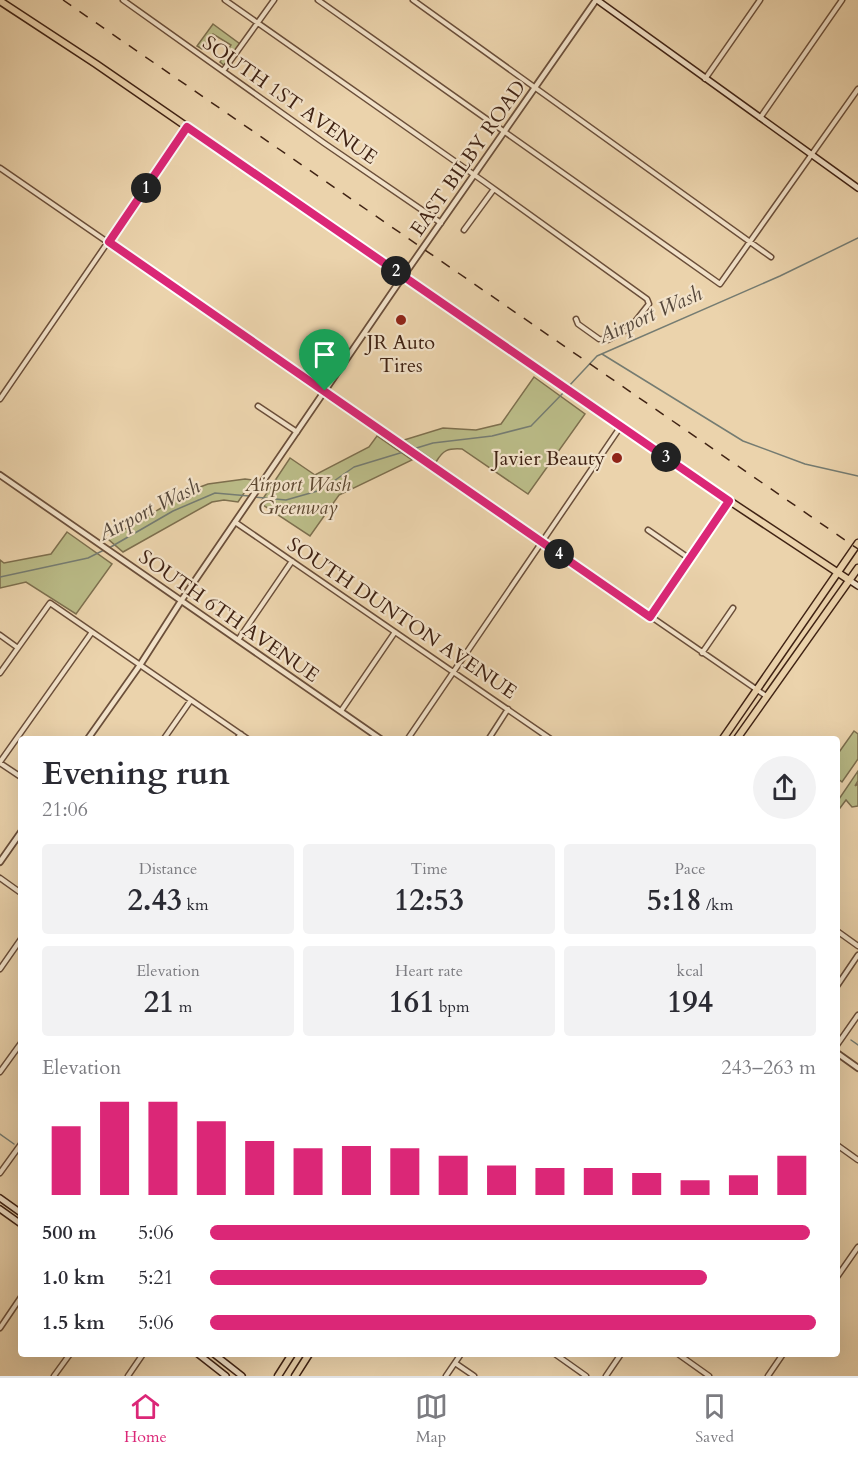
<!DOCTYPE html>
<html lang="en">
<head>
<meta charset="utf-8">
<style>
	:root { --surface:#fff; --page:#f2f2f3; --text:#2b2b33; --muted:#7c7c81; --line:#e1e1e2; --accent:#db2777 }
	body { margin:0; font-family:Cardo,serif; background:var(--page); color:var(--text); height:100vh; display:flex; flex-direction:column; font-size:22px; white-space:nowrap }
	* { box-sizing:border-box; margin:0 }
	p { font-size:20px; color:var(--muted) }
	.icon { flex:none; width:33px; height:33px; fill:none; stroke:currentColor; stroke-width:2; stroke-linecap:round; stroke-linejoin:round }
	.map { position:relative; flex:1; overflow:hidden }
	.details { position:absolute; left:18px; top:736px; width:822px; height:621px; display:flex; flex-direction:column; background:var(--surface); border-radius:6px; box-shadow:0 6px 24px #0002 }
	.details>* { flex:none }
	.pin { position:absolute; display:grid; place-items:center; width:51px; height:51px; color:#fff; margin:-62px -26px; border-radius:50% 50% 50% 0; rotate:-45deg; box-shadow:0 0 6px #0007 }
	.pin .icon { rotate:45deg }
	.km { position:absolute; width:30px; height:30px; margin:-15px; border-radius:50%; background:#222; color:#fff; font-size:16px; line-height:30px; text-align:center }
	.round { display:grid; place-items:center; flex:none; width:63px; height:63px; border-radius:32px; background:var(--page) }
	.overview { display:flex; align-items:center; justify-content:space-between; height:102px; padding:0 24px }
	h1 { font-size:33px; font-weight:700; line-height:45px }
	.metrics { display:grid; grid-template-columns:repeat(3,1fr); gap:9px; height:102px; padding:6px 24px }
	.metrics div { display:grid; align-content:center; border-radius:6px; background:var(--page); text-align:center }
	.metrics b { font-size:30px; font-weight:700 }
	.metrics small { font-size:16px; font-weight:400 }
	.metrics p { font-size:16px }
	.chart { height:168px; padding:12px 24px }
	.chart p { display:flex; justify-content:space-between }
	.chart svg { width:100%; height:108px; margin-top:6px; stroke:var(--accent); stroke-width:6 }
	ul { padding:0 24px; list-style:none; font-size:20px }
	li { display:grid; grid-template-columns:96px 72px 1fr; align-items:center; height:45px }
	li i { height:15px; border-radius:8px; background:var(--accent) }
	.tabs { display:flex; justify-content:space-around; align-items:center; height:84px; border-top:2px solid var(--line); background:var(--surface); font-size:16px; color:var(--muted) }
	.tabs a { display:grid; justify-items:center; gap:3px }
	.tabs .current { color:var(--accent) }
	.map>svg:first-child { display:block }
	.green { fill:#babb87; stroke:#7d6f4e; stroke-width:1.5 }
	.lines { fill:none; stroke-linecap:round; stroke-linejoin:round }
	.stream { stroke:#757c72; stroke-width:1.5 }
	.minor-casing { stroke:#6b4f3a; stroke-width:7 }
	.tertiary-casing { stroke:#6b4f3a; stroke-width:8 }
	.secondary-casing { stroke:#402314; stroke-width:8 }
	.primary-casing { stroke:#402314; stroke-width:9 }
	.minor { stroke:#f2e2c9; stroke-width:4 }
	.tertiary { stroke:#f2e2c9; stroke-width:4.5 }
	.secondary { stroke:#f2e2c9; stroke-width:5 }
	.primary { stroke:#ebd3ac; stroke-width:6 }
	.rail { stroke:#402314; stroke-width:1.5; stroke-dasharray:10 10; stroke-linecap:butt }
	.route-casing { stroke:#fff; stroke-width:12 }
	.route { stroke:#db2777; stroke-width:8 }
	.poi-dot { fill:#8f2418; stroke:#f2e2c9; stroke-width:2 }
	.labels { text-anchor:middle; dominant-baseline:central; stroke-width:4.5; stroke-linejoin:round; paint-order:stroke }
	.street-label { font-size:20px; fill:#402314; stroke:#f2e2c9 }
	.poi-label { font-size:20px; fill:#402314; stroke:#f2e2c9 }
	.park-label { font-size:20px; font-style:italic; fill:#5e4931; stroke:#f2e2c9 }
	.water-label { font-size:21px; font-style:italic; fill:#56483b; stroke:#f2e2c9 }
</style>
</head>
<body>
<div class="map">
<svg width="858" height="1376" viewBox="0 0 858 1376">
	<rect width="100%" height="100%" fill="#ebd3ac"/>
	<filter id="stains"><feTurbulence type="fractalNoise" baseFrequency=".00333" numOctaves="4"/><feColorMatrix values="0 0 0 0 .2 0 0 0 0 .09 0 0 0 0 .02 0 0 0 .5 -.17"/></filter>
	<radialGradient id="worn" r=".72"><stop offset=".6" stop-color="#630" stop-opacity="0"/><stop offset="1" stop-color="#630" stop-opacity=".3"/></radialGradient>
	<!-- green -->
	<path class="green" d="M 213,24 L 240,44 L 225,66 L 220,62 L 231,45 L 213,34 L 202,49 L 197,46 Z
		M 534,377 L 585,414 L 528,494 L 462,449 C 448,448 443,450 436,462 L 404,440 L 443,428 L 476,430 L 501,424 Z
		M 377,436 L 412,460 L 339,495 L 310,536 L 260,503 L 290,458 L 315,475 L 369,447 Z
		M 245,479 L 253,480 L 238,502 L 224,500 L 212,502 L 123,552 L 108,539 L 192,490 L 208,484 Z
		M 67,532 L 112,564 L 76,614 L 26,582 L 0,588 L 0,560 L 4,563 L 51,554 Z
		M 854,731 L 858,734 L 858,759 L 842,782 L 837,778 L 837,755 Z
		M 858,771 L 858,781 L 855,786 L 858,784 L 858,806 L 852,807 L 846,800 L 837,812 L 837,802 Z"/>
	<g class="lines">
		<!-- stream -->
		<path class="stream" d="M 602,354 L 743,441 L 805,464 L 858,476
			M 568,387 L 597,356 L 780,276 L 858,238
			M 254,497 L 286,500 L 321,490 L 354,467 L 433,443 L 492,436 L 531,426 L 565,391
			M 109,548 L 173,511 L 215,493 L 249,496
			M 0,577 L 88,558 L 104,550
			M 851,1040 L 858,1045
			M 0,1134 L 14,1144"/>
		<!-- minor casing -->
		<g class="minor-casing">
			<path id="minor" d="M 123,0 L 324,143 L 441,223
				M 225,0 L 483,181 L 647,299 L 649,304 L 630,328 L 608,340 L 599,339 L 578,324 L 576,319
				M 318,0 L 720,284 L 858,89
				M 413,0 L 771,257
				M 223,71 L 274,0
				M 705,79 L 760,0
				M 760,118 L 842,0
				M 0,168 L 766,696
				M 464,230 L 494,189
				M 0,399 L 187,127
				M 258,406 L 297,432
				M 235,522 L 552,740
				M 648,530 L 690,559
				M 649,617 L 729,501
				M 0,635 L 18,648
				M 238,640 L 292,561
				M 702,653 L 733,608
				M 0,673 L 50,603 L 249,740
				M 341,711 L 395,632
				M 163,740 L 191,700
				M 236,740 L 241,734
				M 407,740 L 621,426
				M 488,740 L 508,709
				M 0,762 L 92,632
				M 0,763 L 21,777
				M 0,878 L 21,893
				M 837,931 L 858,946
				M 0,969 L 21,939
				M 837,986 L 858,955
				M 837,1045 L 858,1015
				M 0,1072 L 21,1043
				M 837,1145 L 858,1160
				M 0,1173 L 21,1144
				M 837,1277 L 858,1247
				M 0,1328 L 21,1297
				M 555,1354 L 586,1376
				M 678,1354 L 709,1376
				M 455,1363 L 474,1376
				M 54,1376 L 70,1354
				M 128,1376 L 143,1354
				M 446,1376 L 461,1354
				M 606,1376 L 621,1354
				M 768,1376 L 783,1354"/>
		</g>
		<!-- tertiary casing -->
		<g class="tertiary-casing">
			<path id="tertiary" d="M 0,475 L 382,740
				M 87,740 L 140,665 L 181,601 L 395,288 L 596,0
				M 0,862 L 21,832
				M 837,1053 L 858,1068"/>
		</g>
		<!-- secondary casing -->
		<g class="secondary-casing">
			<path id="secondary" d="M 597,0 L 858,188
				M 849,580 L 858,586
				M 0,1198 L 21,1213
				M 0,1209 L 21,1224
				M 198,1354 L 226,1376
				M 214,1354 L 242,1376"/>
		</g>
		<!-- primary casing -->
		<g class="primary-casing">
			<path id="primary" d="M 0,1 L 96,64 L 707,486 L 849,580
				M 722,740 L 858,543
				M 736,740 L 858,568
				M 278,1376 L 292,1354
				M 295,1376 L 309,1354"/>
		</g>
		<!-- minor -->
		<use href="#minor" class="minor"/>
		<!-- tertiary -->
		<use href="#tertiary" class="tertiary"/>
		<!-- secondary -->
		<use href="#secondary" class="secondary"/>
		<!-- primary -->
		<use href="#primary" class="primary"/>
		<!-- rail -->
		<path class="rail" d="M 63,0 L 858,549"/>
	</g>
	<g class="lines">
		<!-- route casing -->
		<g class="route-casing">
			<path id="route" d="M 187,127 L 729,501 L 650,617 L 109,242 Z"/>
		</g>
		<!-- route -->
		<use href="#route" class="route"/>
	</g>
	<!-- markers -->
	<g class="poi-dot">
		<circle cx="401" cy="320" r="6"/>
		<circle cx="617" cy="458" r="6"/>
	</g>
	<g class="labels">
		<!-- street labels -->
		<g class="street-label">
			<text transform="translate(290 100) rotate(35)">SOUTH 1ST AVENUE</text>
			<text transform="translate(468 158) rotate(-55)">EAST BILBY ROAD</text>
			<text transform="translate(229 616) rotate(35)">SOUTH 6TH AVENUE</text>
			<text transform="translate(402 618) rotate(34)">SOUTH DUNTON AVENUE</text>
		</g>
		<!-- poi labels -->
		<g class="poi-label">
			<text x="401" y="342">JR Auto<tspan x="401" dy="23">Tires</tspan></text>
			<text x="605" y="458" text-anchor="end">Javier Beauty</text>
		</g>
		<!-- park labels -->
		<g class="park-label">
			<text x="298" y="484">Airport Wash<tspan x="298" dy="23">Greenway</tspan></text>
		</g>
		<!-- water labels -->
		<g class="water-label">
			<text transform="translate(650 315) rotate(-24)">Airport Wash</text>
			<text transform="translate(149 510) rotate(-27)">Airport Wash</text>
		</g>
	</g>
	<rect width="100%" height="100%" filter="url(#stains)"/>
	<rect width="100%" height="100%" fill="url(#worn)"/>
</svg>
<div class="pin" style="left:325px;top:391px;background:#1e9e55"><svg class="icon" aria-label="arrive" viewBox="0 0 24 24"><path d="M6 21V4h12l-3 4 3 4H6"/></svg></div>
<b class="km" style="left:146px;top:188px">1</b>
<b class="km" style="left:396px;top:271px">2</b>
<b class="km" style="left:666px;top:457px">3</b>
<b class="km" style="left:559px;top:554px">4</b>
<section class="details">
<div class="overview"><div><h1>Evening run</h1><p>21:06</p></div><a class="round"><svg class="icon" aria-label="share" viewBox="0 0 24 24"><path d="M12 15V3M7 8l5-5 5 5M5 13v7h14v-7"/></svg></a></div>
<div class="metrics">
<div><p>Distance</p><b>2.43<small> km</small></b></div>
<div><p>Time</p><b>12:53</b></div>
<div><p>Pace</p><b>5:18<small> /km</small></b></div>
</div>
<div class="metrics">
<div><p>Elevation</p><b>21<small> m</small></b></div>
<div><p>Heart rate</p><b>161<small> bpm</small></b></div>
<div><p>kcal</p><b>194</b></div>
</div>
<div class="chart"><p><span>Elevation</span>243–263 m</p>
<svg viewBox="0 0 160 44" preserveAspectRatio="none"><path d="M5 44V16M15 44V6M25 44V6M35 44V14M45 44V22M55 44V25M65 44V24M75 44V25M85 44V28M95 44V32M105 44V33M115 44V33M125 44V35M135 44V38M145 44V36M155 44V28"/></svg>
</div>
<ul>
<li><b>500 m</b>5:06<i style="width:99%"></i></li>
<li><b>1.0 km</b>5:21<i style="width:82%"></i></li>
<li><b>1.5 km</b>5:06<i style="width:100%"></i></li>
</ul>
</section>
</div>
<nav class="tabs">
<a class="current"><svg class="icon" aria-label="home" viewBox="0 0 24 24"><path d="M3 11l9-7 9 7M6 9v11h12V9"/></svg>Home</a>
<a><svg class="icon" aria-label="map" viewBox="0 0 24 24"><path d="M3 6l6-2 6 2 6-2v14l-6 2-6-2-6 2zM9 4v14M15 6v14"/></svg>Map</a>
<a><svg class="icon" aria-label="saved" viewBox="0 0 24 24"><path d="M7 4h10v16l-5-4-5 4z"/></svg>Saved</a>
</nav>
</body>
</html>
